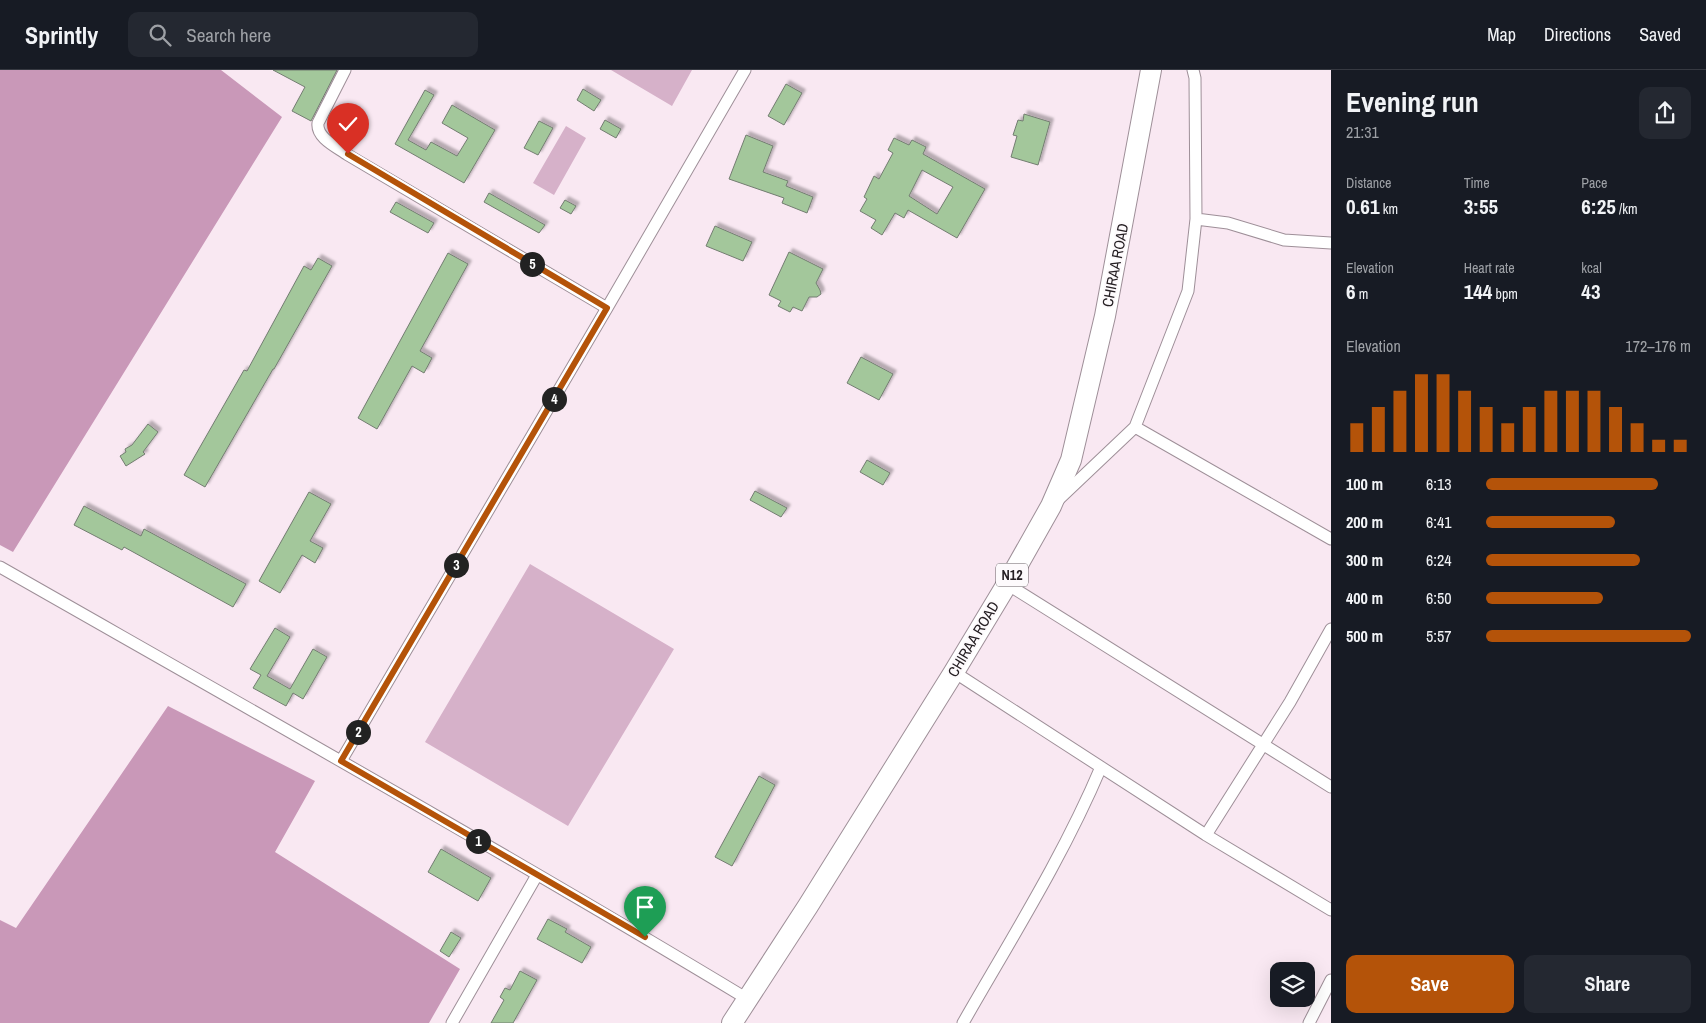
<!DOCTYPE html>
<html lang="en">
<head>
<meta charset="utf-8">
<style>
	:root { --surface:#171b24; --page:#242831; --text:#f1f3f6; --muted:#9ea1a6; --line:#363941; --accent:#b45309 }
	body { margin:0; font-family:"Archivo Narrow",sans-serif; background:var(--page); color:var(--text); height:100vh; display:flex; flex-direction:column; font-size:19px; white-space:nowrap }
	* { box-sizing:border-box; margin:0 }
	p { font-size:16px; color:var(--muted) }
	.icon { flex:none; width:28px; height:28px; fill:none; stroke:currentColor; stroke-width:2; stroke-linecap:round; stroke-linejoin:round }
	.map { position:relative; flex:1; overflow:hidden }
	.sheet { display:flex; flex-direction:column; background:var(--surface); width:375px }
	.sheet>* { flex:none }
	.buttons { position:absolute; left:1270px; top:892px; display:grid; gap:10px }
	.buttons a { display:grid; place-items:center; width:45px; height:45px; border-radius:10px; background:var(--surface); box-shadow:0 5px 20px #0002; font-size:25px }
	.pin { position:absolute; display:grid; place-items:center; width:42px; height:42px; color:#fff; margin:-51px -21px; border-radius:50% 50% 50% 0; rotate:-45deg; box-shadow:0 0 5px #0007 }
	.pin .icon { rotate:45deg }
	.km { position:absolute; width:25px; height:25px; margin:-12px; border-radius:50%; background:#222; color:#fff; font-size:14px; line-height:25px; text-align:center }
	.round { display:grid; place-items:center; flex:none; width:52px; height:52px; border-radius:10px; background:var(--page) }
	.headline { display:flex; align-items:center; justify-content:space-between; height:85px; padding:0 15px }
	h1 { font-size:28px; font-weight:800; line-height:38px }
	.figures { display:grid; grid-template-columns:repeat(3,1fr); gap:8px; height:85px; padding:5px 15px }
	.figures div { display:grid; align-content:center }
	.figures b { font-size:21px; font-weight:800 }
	.figures small { font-size:14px; font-weight:400 }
	.figures p { font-size:14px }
	.chart { height:140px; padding:10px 15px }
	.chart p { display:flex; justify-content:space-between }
	.chart svg { width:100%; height:90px; margin-top:5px; stroke:var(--accent); stroke-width:6 }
	.button { display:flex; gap:10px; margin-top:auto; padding:10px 15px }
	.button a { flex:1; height:58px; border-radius:10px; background:var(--accent); color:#fff; font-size:20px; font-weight:800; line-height:58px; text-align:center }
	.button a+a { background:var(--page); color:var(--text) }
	ul { padding:0 15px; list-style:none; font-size:16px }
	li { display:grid; grid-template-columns:80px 60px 1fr; align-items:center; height:38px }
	li i { height:12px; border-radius:6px; background:var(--accent) }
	header { display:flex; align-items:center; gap:30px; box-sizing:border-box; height:70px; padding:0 25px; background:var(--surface); border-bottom:1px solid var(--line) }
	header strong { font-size:24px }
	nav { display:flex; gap:28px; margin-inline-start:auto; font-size:18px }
	.search { width:350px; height:45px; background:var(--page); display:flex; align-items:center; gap:12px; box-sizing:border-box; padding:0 18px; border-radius:10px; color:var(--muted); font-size:19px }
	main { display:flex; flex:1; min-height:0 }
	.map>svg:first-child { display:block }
	.green { fill:#d6b1c9 }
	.forest { fill:#c998b8 }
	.building { fill:#a3c79b; stroke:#737d71; fill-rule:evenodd; filter:url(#shadow) }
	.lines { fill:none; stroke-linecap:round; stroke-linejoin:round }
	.street-casing { stroke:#9e8f98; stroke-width:13 }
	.highway-casing { stroke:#9e8f98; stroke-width:22 }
	.street { stroke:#fff; stroke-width:11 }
	.highway { stroke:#fff; stroke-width:20 }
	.route-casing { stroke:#fff; stroke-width:10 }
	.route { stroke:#b45309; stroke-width:6 }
	.labels { text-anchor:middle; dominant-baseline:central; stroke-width:4; stroke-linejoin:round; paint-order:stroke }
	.shield { fill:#fdfafc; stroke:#666165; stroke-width:1 }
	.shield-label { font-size:14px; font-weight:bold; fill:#262024 }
	.street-label { font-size:15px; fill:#262024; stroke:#fdfafc }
</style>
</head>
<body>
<header>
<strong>Sprintly</strong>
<div class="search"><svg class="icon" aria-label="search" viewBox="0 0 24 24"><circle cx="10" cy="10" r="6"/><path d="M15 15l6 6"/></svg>Search here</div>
<nav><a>Map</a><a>Directions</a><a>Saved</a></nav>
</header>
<main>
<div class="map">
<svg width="1331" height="953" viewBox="0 0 1331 953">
	<defs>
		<filter id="shadow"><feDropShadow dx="3.5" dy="-3.5" stdDeviation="1" flood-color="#0004"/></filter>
	</defs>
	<rect width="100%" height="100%" fill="#f9e8f2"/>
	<!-- green -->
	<path class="green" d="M 611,0 L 692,0 L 672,36 Z
		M 566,56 L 586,68 L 554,125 L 533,113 Z
		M 530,494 L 674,579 L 568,756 L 425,672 Z"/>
	<!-- forest -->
	<path class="forest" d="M 0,0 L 221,0 L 282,47 L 13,482 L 0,475 Z
		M 168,636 L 315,711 L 275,782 L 460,899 L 429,953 L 0,953 L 0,850 L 16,858 Z"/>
	<!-- building -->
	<path class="building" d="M 273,0 L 337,0 L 311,51 L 292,41 L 305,17 Z
		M 786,14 L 802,23 L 784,55 L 768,46 Z
		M 583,19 L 601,30 L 594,41 L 577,30 Z
		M 425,20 L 434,25 L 408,70 L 426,80 L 431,72 L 457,86 L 468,68 L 442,53 L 452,35 L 495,60 L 464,113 L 395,74 Z
		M 1024,44 L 1050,52 L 1038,95 L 1011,87 L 1017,66 L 1013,65 L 1018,50 L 1023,51 Z
		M 605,50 L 621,59 L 616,68 L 600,59 Z
		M 539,51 L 553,58 L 538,85 L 524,78 Z
		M 746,65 L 773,76 L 763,102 L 788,111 L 786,116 L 813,127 L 807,143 L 782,133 L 784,128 L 729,109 Z
		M 894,68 L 909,75 L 912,70 L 926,77 L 923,84 L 985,119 L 957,168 L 908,140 L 904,148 L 895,143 L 882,165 L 871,158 L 876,150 L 860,141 L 867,129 L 864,127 L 874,106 L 879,109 L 893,83 L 888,80 ZM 922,100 L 953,117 L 937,144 L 909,126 Z
		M 489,123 L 545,155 L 539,163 L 484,132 Z
		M 565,130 L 576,136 L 571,144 L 560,138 Z
		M 396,132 L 434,153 L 428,163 L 390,142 Z
		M 715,156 L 752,172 L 743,191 L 706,176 Z
		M 789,182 L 823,199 L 816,213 L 820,220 L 821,224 L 817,227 L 809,227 L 802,241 L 793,237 L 790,242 L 778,236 L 781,231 L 769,225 Z
		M 448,183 L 468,194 L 420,281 L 432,288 L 424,303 L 412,296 L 377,359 L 358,348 Z
		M 318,188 L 332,196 L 274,299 L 273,299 L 205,417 L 184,405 L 244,300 L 247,301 L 304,196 L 311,200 Z
		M 861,287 L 893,304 L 879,330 L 847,313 Z
		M 148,354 L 158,362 L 143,382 L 145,384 L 126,396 L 120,386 L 126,382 L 125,379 L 132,375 Z
		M 867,390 L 890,403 L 883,415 L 860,402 Z
		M 755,421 L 787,438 L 781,447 L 750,430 Z
		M 309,422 L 331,434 L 310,471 L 323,478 L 315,493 L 302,485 L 280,523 L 259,511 Z
		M 84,436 L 141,466 L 144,459 L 246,514 L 233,537 L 124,477 L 122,480 L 74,455 Z
		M 275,558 L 290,567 L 267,606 L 290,619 L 313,579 L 327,587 L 303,629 L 293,623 L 286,636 L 253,618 L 261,605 L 250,599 Z
		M 759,706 L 775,715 L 732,796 L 715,787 Z
		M 441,779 L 491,808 L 478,831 L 428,802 Z
		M 548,849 L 567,859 L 565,862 L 591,877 L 582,893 L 537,869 Z
		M 451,862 L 461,868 L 449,887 L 440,881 Z
		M 520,901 L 537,910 L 513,953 L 491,953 L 504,930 L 500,927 L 505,918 L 510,920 Z"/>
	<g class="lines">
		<!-- street casing -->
		<g class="street-casing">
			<path id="street" d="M 345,0 L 318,53 C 316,68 337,77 348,85 L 607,238
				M 1196,149 L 1228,153 L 1284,170 L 1331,173
				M 1135,357 L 1331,469
				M 1058,430 L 1135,357 L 1188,221 L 1196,149 L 1195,8 L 1193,0
				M 0,497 C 251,640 502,781 749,930
				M 1007,514 L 1331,717
				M 954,602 L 1206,765 L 1331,840
				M 341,691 L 607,238 L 745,0
				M 1206,765 L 1290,632 L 1331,559
				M 452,953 L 537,805
				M 963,953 C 1011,869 1063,787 1101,697
				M 1309,953 L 1331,910"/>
		</g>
		<!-- highway casing -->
		<g class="highway-casing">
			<path id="highway" d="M 732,953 L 808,836 L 954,602 L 1007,514 L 1051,436 L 1071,390 L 1105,246 L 1151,0"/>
		</g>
		<!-- street -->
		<use href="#street" class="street"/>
		<!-- highway -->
		<use href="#highway" class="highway"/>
	</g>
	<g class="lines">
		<!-- route casing -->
		<g class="route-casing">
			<path id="route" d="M 348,84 L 607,238 L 341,691 L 645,867"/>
		</g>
		<!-- route -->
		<use href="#route" class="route"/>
	</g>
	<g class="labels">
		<!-- shield labels -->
		<rect class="shield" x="996" y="493.5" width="32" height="23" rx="4"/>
		<g class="shield-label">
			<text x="1012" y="505">N12</text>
		</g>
		<!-- street labels -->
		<g class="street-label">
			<text transform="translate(1115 195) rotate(-79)">CHIRAA ROAD</text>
			<text transform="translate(973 569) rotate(-59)">CHIRAA ROAD</text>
		</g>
	</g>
</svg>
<div class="buttons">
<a><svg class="icon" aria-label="layers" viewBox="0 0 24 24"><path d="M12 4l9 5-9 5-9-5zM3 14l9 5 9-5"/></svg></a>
</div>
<div class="pin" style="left:645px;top:867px;background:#1e9e55"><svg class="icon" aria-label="arrive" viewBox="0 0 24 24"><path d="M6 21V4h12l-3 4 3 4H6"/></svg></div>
<div class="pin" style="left:348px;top:84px;background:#d93025"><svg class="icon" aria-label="check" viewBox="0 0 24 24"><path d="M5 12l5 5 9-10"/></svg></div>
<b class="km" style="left:478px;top:771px">1</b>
<b class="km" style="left:358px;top:662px">2</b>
<b class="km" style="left:456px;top:495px">3</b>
<b class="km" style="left:554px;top:329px">4</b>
<b class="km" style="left:532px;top:194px">5</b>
</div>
<section class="sheet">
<div class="headline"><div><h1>Evening run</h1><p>21:31</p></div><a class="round"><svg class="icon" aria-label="share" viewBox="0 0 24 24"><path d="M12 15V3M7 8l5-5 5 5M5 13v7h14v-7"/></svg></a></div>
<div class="figures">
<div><p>Distance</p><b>0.61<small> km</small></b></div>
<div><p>Time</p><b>3:55</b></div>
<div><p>Pace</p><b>6:25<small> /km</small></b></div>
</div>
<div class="figures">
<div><p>Elevation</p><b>6<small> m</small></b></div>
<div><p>Heart rate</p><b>144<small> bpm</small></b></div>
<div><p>kcal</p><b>43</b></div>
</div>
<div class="chart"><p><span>Elevation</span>172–176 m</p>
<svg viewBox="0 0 160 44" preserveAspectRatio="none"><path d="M5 44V30M15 44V22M25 44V14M35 44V6M45 44V6M55 44V14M65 44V22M75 44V30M85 44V22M95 44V14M105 44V14M115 44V14M125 44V22M135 44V30M145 44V38M155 44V38"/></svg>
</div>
<ul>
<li><b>100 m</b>6:13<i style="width:84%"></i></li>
<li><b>200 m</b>6:41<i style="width:63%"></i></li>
<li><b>300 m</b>6:24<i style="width:75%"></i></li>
<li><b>400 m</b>6:50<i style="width:57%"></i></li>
<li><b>500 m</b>5:57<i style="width:100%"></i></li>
</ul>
<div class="button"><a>Save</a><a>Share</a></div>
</section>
</main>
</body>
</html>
